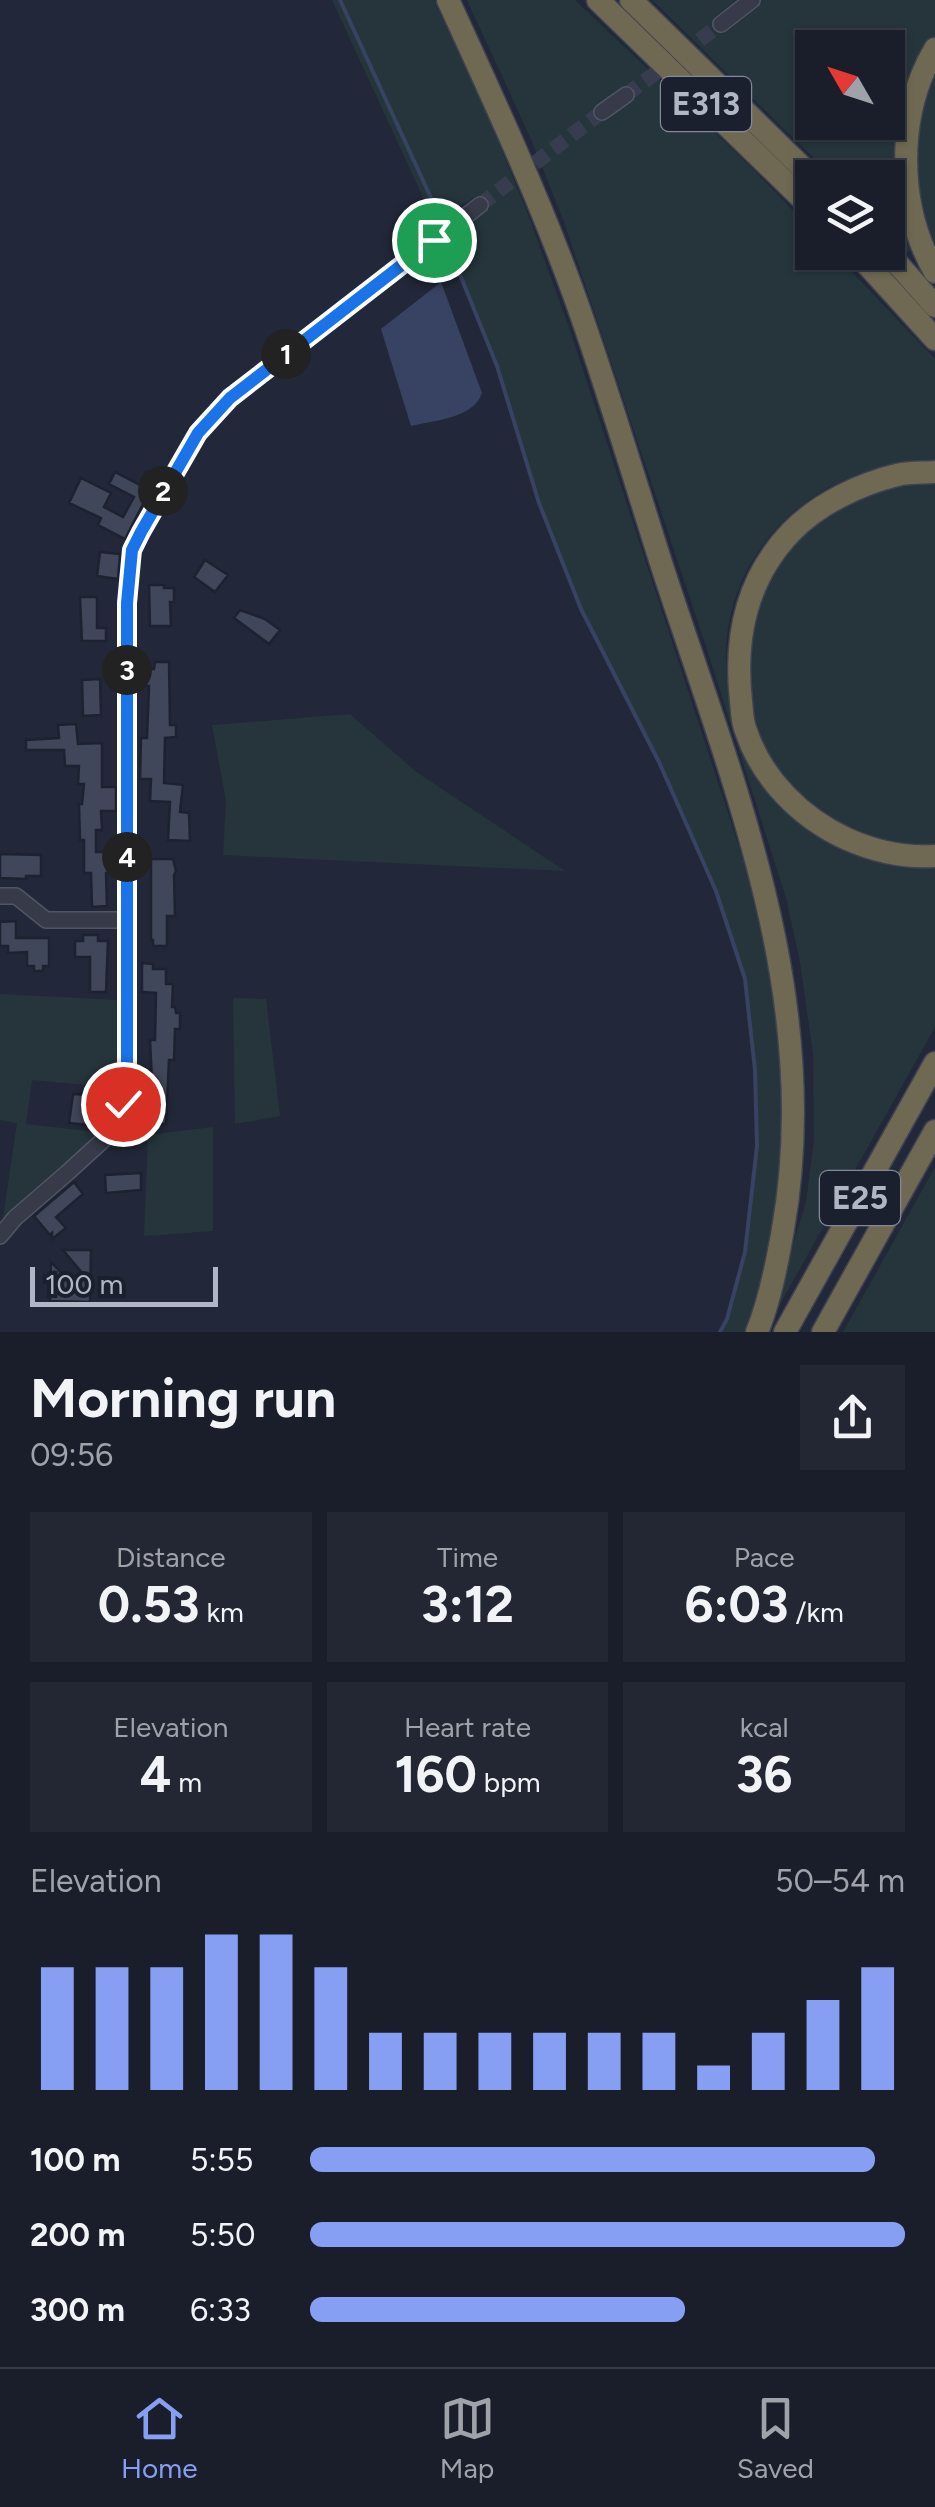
<!DOCTYPE html>
<html lang="en">
<head>
<meta charset="utf-8">
<style>
	:root { --surface:#1a1e2b; --page:#232733; --text:#f1f3f6; --muted:#9fa2a9; --line:#383c47; --accent:#879ff3 }
	body { margin:0; font-family:Figtree,sans-serif; background:var(--page); color:var(--text); height:100vh; display:flex; flex-direction:column; font-size:38px; white-space:nowrap }
	* { box-sizing:border-box; margin:0 }
	p { font-size:32px; color:var(--muted) }
	.icon { flex:none; width:55px; height:55px; fill:none; stroke:currentColor; stroke-width:2; stroke-linecap:round; stroke-linejoin:round }
	.map { position:relative; height:1332px; overflow:hidden }
	.details { display:flex; flex-direction:column; background:var(--surface); flex:1 }
	.details>* { flex:none }
	.needle { width:65px; rotate:309deg }
	.fabs { position:absolute; left:795px; top:30px; display:grid; gap:20px }
	.fabs a { display:grid; place-items:center; width:110px; height:110px; border-radius:0px; background:var(--surface); box-shadow:0 2px 8px #0004,0 0 0 2px var(--line); font-size:50px }
	.scale { position:absolute; left:30px; bottom:25px; width:188px; box-sizing:border-box; padding-left:10px; border:5px solid #b1b5c5; border-top:0; font-size:28px; line-height:35px; white-space:nowrap; color:#b1b5c5; -webkit-text-stroke:8px #1b202e; paint-order:stroke }
	.pin { position:absolute; display:grid; place-items:center; width:85px; height:85px; color:#fff; margin:-42px; border:5px solid #fff; border-radius:50%; box-shadow:0 2px 10px #0007 }
	.km { position:absolute; width:50px; height:50px; margin:-25px; border-radius:50%; background:#222; color:#fff; font-size:28px; line-height:50px; text-align:center }
	.round { display:grid; place-items:center; flex:none; width:105px; height:105px; border-radius:0px; background:var(--page) }
	.head { display:flex; align-items:center; justify-content:space-between; height:170px; padding:0 30px }
	h1 { font-size:55px; font-weight:700; line-height:75px }
	.stats { display:grid; grid-template-columns:repeat(3,1fr); gap:15px; height:170px; padding:10px 30px }
	.stats div { display:grid; align-content:center; border-radius:0px; background:var(--page); text-align:center }
	.stats b { font-size:50px; font-weight:700 }
	.stats small { font-size:28px; font-weight:400 }
	.stats p { font-size:28px }
	.chart { height:280px; padding:20px 30px }
	.chart p { display:flex; justify-content:space-between }
	.chart svg { width:100%; height:180px; margin-top:10px; stroke:var(--accent); stroke-width:6 }
	ul { padding:0 30px; list-style:none; font-size:32px }
	li { display:grid; grid-template-columns:160px 120px 1fr; align-items:center; height:75px }
	li i { height:25px; border-radius:12px; background:var(--accent) }
	.tabs { display:flex; justify-content:space-around; align-items:center; height:140px; border-top:2px solid var(--line); background:var(--surface); font-size:28px; color:var(--muted) }
	.tabs a { display:grid; justify-items:center; gap:5px }
	.tabs .current { color:var(--accent) }
	.map>svg:first-child { display:block }
	.green { fill:#25353b; fill-rule:evenodd }
	.water { fill:#384262 }
	.lines { fill:none; stroke-linecap:round; stroke-linejoin:round }
	.stream { stroke:#384262; stroke-width:4 }
	.building { fill:#41475a; stroke:#1d2230; stroke-width:2.5 }
	.minor-tunnel { stroke:#373d4e; stroke-width:15; stroke-dasharray:15 8; stroke-linecap:butt }
	.minor-casing { stroke:#515564; stroke-width:18 }
	.highway-casing { stroke:#3e4251; stroke-width:25 }
	.minor { stroke:#363a49; stroke-width:15 }
	.highway { stroke:#6f6953; stroke-width:22 }
	.route-casing { stroke:#fff; stroke-width:20 }
	.route { stroke:#1a73e8; stroke-width:12 }
	.labels { text-anchor:middle; dominant-baseline:central; stroke-width:10; stroke-linejoin:round; paint-order:stroke }
	.shield { fill:#1b202e; stroke:#848898; stroke-width:2.5 }
	.shield-label { font-size:32px; font-weight:bold; fill:#b1b5c5 }
</style>
</head>
<body>
<div class="map">
<svg width="935" height="1332" viewBox="0 0 935 1332">
	<rect width="100%" height="100%" fill="#222839"/>
	<!-- green -->
	<path class="green" d="M 332,0 L 434,0 L 440,13 L 487,114 L 529,217 L 571,333 L 746,868 L 764,943 L 779,1024 L 783,1162 L 770,1256 L 745,1332 L 721,1332 L 728,1319 L 746,1252 L 758,1146 L 756,1067 L 745,979 L 716,891 L 659,762 L 581,609 L 539,503 L 497,366 L 446,240 L 484,212 L 477,196 L 434,221 Z
		M 467,0 L 575,0 L 750,166 L 812,230 L 812,252 L 834,253 L 935,359 L 935,463 C 815,459 714,556 727,679 C 729,703 732,730 745,752 C 753,767 766,781 777,794 C 814,843 873,872 935,867 L 935,1027 L 769,1324 L 806,1202 L 814,1139 L 813,1054 L 800,962 L 786,898 L 704,640 L 564,222 L 530,137 Z
		M 652,0 L 736,0 L 714,17 L 725,29 L 762,0 L 935,0 L 935,40 L 910,95 L 915,245 L 912,251 L 906,252 L 888,233 L 888,178 L 833,177 ZM 812,48 L 888,48 L 888,122 L 812,122 Z
		M 935,69 L 935,249 C 911,186 911,132 935,69 Z
		M 935,479 L 935,846 L 890,843 L 833,823 L 791,788 L 759,741 L 744,686 L 759,585 L 814,517 L 888,484 Z
		M 350,714 L 415,771 L 565,871 L 223,855 L 226,801 L 212,725 Z
		M 0,994 L 119,1000 L 119,1088 L 32,1080 L 26,1124 L 97,1132 C 70,1166 36,1191 3,1218 L 17,1123 L 0,1120 Z
		M 233,998 L 266,999 L 280,1116 L 235,1124 Z
		M 213,1127 L 213,1231 L 144,1236 L 148,1135 Z
		M 935,1167 L 935,1332 L 843,1332 Z"/>
	<!-- water -->
	<path class="water" d="M 441,282 L 482,393 C 473,419 434,420 411,426 L 381,329 Z"/>
	<g class="lines">
		<!-- stream -->
		<path class="stream" d="M 340,0 L 432,200
			M 446,240 L 497,366 L 539,503 L 581,609 L 659,762 L 716,891 L 745,979 L 755,1070 L 757,1146 L 745,1252 L 727,1319 L 720,1332"/>
	</g>
	<!-- building -->
	<path class="building" d="M 146,471 L 157,477 L 125,539 L 98,525 L 101,518 L 69,503 L 81,478 L 111,493 L 104,507 L 123,517 L 134,497 L 109,484 L 115,472 L 140,485 Z
		M 100,552 L 120,554 L 118,579 L 97,576 Z
		M 205,560 L 228,575 L 215,592 L 194,577 Z
		M 149,585 L 164,585 L 164,588 L 174,588 L 174,602 L 170,602 L 171,626 L 150,626 Z
		M 80,597 L 97,597 L 97,628 L 106,628 L 106,641 L 82,641 Z
		M 240,610 L 265,619 L 280,630 L 269,644 L 234,618 Z
		M 155,662 L 169,662 L 170,725 L 176,725 L 176,737 L 165,738 L 164,783 L 183,785 L 180,812 L 189,813 L 190,841 L 168,840 L 170,802 L 150,801 L 151,779 L 140,779 L 141,738 L 147,738 L 149,686 L 140,686 L 140,669 L 154,669 Z
		M 100,679 L 101,715 L 83,716 L 82,680 Z
		M 76,724 L 78,744 L 102,743 L 102,787 L 116,787 L 116,811 L 101,811 L 102,830 L 96,830 L 96,852 L 109,852 L 109,873 L 106,873 L 107,906 L 92,907 L 91,873 L 84,873 L 84,840 L 80,840 L 79,804 L 82,804 L 84,784 L 78,784 L 79,766 L 65,766 L 64,750 L 26,750 L 26,740 L 59,738 L 58,725 Z
		M 0,854 L 41,855 L 41,876 L 26,876 L 26,879 L 0,878 Z
		M 151,859 L 173,859 L 176,871 L 174,875 L 175,916 L 167,916 L 167,946 L 153,946 L 153,940 L 151,940 Z
		M 16,921 L 16,938 L 49,938 L 49,966 L 43,966 L 43,971 L 34,971 L 34,966 L 27,966 L 27,952 L 8,953 L 8,946 L 0,946 L 0,922 Z
		M 83,935 L 98,935 L 98,941 L 108,941 L 106,992 L 90,992 L 90,957 L 75,957 L 75,941 L 83,941 Z
		M 142,963 L 153,964 L 153,969 L 166,969 L 166,984 L 173,984 L 172,1007 L 175,1007 L 176,1013 L 180,1013 L 180,1029 L 175,1029 L 174,1060 L 169,1060 L 166,1124 L 151,1124 L 151,1101 L 153,1101 L 150,1040 L 155,1040 L 156,993 L 142,992 Z
		M 73,1094 L 92,1095 L 88,1125 L 69,1123 Z
		M 141,1173 L 141,1190 L 106,1193 L 105,1175 Z
		M 74,1182 L 83,1194 L 56,1217 L 66,1228 L 52,1239 L 52,1233 L 50,1235 L 34,1216 Z
		M 63,1250 L 91,1250 L 90,1302 L 50,1301 L 51,1262 L 72,1284 L 83,1274 Z"/>
	<g class="lines">
		<!-- minor-tunnel -->
		<path class="minor-tunnel" d="M 626,95 L 721,24
			M 480,205 L 602,112"/>
		<!-- minor casing -->
		<g class="minor-casing">
			<path id="minor" d="M 721,24 L 752,0
				M 602,112 L 626,95
				M 0,896 L 16,896 L 46,920 L 127,920
				M 0,1236 L 15,1218 L 67,1173 L 112,1132 L 123,1104 L 127,1082 L 127,603 L 132,550 L 141,532 L 198,433 L 230,398 L 480,205"/>
		</g>
		<!-- highway casing -->
		<g class="highway-casing">
			<path id="highway" d="M 448,0 C 492,96 537,193 573,292 C 606,383 633,475 662,566 C 732,781 824,999 783,1229 C 777,1264 770,1300 757,1332
				M 598,0 L 812,208
				M 631,0 L 813,178
				M 935,49 C 896,115 897,206 935,272
				M 856,252 L 935,339
				M 887,252 L 935,306
				M 935,472 C 923,473 909,472 897,475 C 860,484 818,504 791,532 C 746,579 734,638 741,701 C 742,710 742,722 746,731 C 762,779 801,818 847,839 C 874,851 904,858 935,856
				M 785,1332 L 935,1063
				M 823,1332 L 935,1131"/>
		</g>
		<!-- minor -->
		<use href="#minor" class="minor"/>
		<!-- highway -->
		<use href="#highway" class="highway"/>
	</g>
	<g class="lines">
		<!-- route casing -->
		<g class="route-casing">
			<path id="route" d="M 123,1104 L 127,1082 L 127,603 L 132,550 L 141,532 L 198,433 L 230,398 L 434,240"/>
		</g>
		<!-- route -->
		<use href="#route" class="route"/>
	</g>
	<g class="labels">
		<!-- shield labels -->
		<g class="shield">
			<rect x="661" y="77" width="90" height="54" rx="8"/>
			<rect x="820" y="1171" width="80" height="54" rx="8"/>
		</g>
		<g class="shield-label">
			<text x="706" y="104">E313</text>
			<text x="860" y="1198">E25</text>
		</g>
	</g>
</svg>
<div class="fabs">
<a><svg class="needle" viewBox="-14 -14 28 28"><path d="M0-13l5 13h-10z" fill="#e53935"/><path d="M0 13l5-13h-10z" fill="#9fa2a9"/></svg></a>
<a><svg class="icon" aria-label="layers" viewBox="0 0 24 24"><path d="M12 4l9 5-9 5-9-5zM3 14l9 5 9-5"/></svg></a>
</div>
<div class="scale">100 m</div>
<div class="pin" style="left:434px;top:240px;background:#1e9e55"><svg class="icon" aria-label="arrive" viewBox="0 0 24 24"><path d="M6 21V4h12l-3 4 3 4H6"/></svg></div>
<div class="pin" style="left:123px;top:1104px;background:#d93025"><svg class="icon" aria-label="check" viewBox="0 0 24 24"><path d="M5 12l5 5 9-10"/></svg></div>
<b class="km" style="left:286px;top:354px">1</b>
<b class="km" style="left:163px;top:491px">2</b>
<b class="km" style="left:127px;top:670px">3</b>
<b class="km" style="left:127px;top:857px">4</b>
</div>
<section class="details">
<div class="head"><div><h1>Morning run</h1><p>09:56</p></div><a class="round"><svg class="icon" aria-label="share" viewBox="0 0 24 24"><path d="M12 15V3M7 8l5-5 5 5M5 13v7h14v-7"/></svg></a></div>
<div class="stats">
<div><p>Distance</p><b>0.53<small> km</small></b></div>
<div><p>Time</p><b>3:12</b></div>
<div><p>Pace</p><b>6:03<small> /km</small></b></div>
</div>
<div class="stats">
<div><p>Elevation</p><b>4<small> m</small></b></div>
<div><p>Heart rate</p><b>160<small> bpm</small></b></div>
<div><p>kcal</p><b>36</b></div>
</div>
<div class="chart"><p><span>Elevation</span>50–54 m</p>
<svg viewBox="0 0 160 44" preserveAspectRatio="none"><path d="M5 44V14M15 44V14M25 44V14M35 44V6M45 44V6M55 44V14M65 44V30M75 44V30M85 44V30M95 44V30M105 44V30M115 44V30M125 44V38M135 44V30M145 44V22M155 44V14"/></svg>
</div>
<ul>
<li><b>100 m</b>5:55<i style="width:95%"></i></li>
<li><b>200 m</b>5:50<i style="width:100%"></i></li>
<li><b>300 m</b>6:33<i style="width:63%"></i></li>
</ul>
</section>
<nav class="tabs">
<a class="current"><svg class="icon" aria-label="home" viewBox="0 0 24 24"><path d="M3 11l9-7 9 7M6 9v11h12V9"/></svg>Home</a>
<a><svg class="icon" aria-label="map" viewBox="0 0 24 24"><path d="M3 6l6-2 6 2 6-2v14l-6 2-6-2-6 2zM9 4v14M15 6v14"/></svg>Map</a>
<a><svg class="icon" aria-label="saved" viewBox="0 0 24 24"><path d="M7 4h10v16l-5-4-5 4z"/></svg>Saved</a>
</nav>
</body>
</html>
